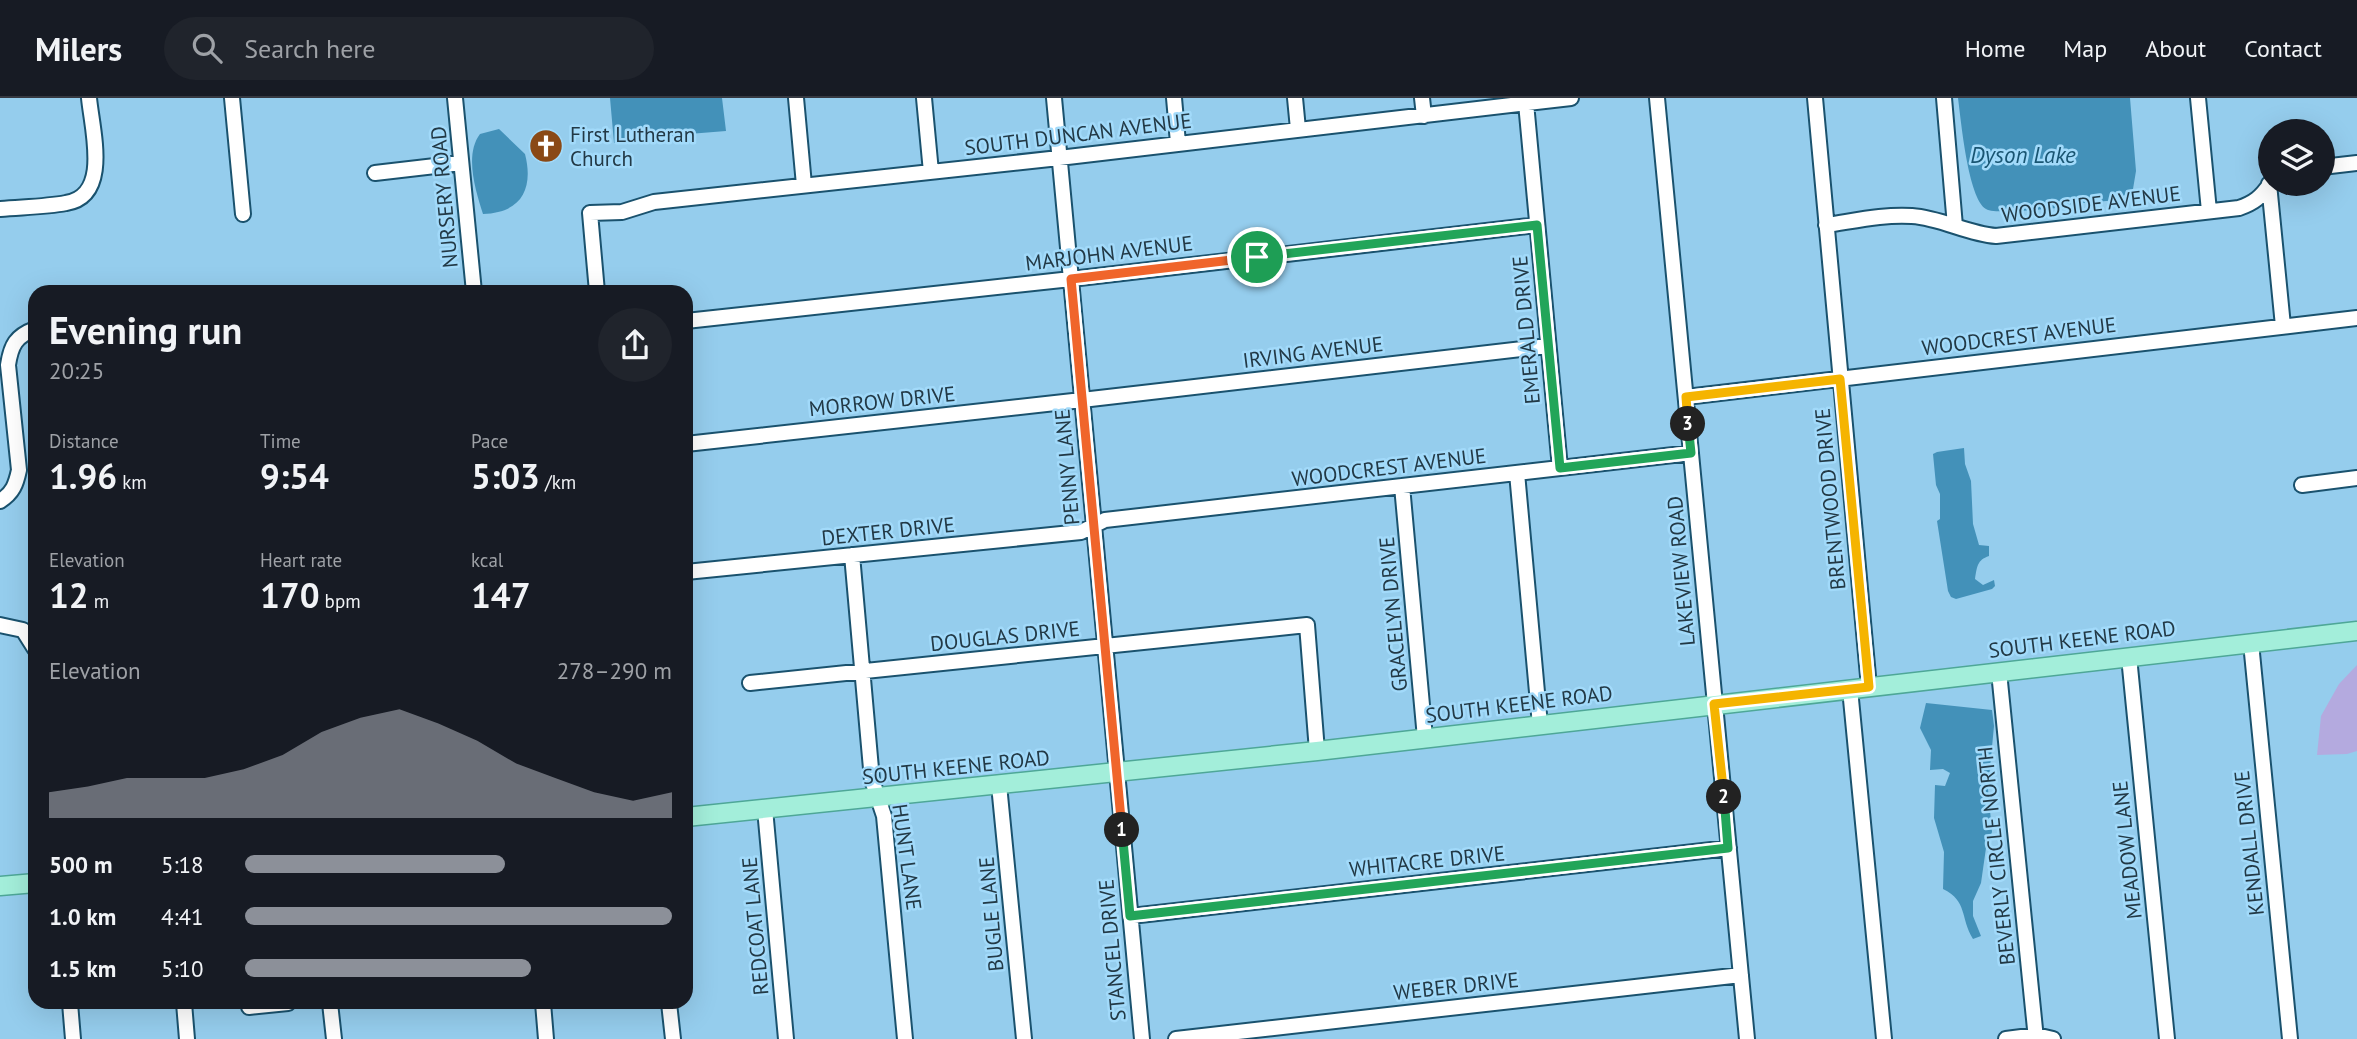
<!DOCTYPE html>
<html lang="en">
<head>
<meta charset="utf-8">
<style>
	:root { --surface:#171b24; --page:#20242c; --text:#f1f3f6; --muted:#9ea1a6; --line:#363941; --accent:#8c9099 }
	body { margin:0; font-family:"PT Sans",sans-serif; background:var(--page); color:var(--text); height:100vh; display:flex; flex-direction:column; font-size:26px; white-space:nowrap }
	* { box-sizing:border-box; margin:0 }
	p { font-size:23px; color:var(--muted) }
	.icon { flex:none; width:38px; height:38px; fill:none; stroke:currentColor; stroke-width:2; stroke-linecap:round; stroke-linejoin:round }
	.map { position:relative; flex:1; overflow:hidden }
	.side { position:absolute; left:28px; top:187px; width:665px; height:724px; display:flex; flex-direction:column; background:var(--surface); border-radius:21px; box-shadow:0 7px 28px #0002 }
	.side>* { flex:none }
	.fabs { position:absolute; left:2258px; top:21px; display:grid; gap:14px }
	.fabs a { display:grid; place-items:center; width:77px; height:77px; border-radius:50%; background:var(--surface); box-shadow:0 7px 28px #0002; font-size:35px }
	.pin { position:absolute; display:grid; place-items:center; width:60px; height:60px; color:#fff; margin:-30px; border:4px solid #fff; border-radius:50%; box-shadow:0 2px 7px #0007 }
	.km { position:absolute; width:35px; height:35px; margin:-18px; border-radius:50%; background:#222; color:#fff; font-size:19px; line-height:35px; text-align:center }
	.round { display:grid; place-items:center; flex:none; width:74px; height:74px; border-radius:37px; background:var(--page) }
	.head { display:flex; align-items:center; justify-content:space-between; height:119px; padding:0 21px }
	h1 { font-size:38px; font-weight:600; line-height:52px }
	.metrics { display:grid; grid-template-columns:repeat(3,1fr); gap:10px; height:119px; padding:7px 21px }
	.metrics div { display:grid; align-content:center }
	.metrics b { font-size:35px; font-weight:600 }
	.metrics small { font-size:19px; font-weight:400 }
	.metrics p { font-size:19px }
	.chart { height:196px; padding:14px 21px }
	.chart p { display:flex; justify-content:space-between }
	.chart svg { width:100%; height:126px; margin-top:7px; fill:var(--accent); opacity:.7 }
	ul { padding:0 21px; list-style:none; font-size:23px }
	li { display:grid; grid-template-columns:112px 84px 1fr; align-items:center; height:52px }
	li i { height:18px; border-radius:9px; background:var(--accent) }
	header { display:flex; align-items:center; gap:42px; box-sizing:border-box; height:98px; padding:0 35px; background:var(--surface); border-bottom:2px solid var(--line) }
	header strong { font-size:33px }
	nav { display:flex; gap:38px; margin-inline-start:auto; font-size:24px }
	.search { width:490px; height:63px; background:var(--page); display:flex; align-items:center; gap:18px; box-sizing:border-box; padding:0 24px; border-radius:38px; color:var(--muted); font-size:26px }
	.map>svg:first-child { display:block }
	.green { fill:#b4aadf }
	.water { fill:#4391b9 }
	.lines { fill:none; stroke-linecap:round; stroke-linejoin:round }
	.minor-casing { stroke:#1a526e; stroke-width:18 }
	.major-casing { stroke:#4ea797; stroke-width:21 }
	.minor { stroke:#fff; stroke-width:14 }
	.major { stroke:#a3eeda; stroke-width:18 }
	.split-1-casing { stroke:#fff; stroke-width:14 }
	.split-2-casing { stroke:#fff; stroke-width:14 }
	.split-3-casing { stroke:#fff; stroke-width:14 }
	.split-4-casing { stroke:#fff; stroke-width:14 }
	.split-1 { stroke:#f0652b; stroke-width:9 }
	.split-2 { stroke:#22a559; stroke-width:9 }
	.split-3 { stroke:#f5b400; stroke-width:9 }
	.split-4 { stroke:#22a559; stroke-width:9 }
	.labels { text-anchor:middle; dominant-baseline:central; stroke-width:5; stroke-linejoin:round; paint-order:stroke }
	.poi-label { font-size:21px; fill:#223946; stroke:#a2dafa; text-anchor:start }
	.street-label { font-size:21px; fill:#223946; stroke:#a2dafa }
	.water-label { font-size:23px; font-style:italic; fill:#195572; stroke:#a2dafa }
</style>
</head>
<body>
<header>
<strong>Milers</strong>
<div class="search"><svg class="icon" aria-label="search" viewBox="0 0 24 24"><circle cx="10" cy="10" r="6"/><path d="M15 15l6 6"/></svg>Search here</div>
<nav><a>Home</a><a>Map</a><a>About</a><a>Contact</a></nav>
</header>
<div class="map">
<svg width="2357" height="941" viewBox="0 0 2357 941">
	<rect width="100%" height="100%" fill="#95cded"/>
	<!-- green -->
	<path class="green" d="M 2357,567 L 2357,653 L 2347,656 L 2317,657 L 2321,618 L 2339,586 Z"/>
	<!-- water -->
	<path class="water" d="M 610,0 L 722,0 L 726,33 L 639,40 L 614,45 Z
		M 1958,0 L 2130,0 L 2136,73 L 2133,91 L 2118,102 L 2060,107 L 2056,110 C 2043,111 1996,117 1986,111 C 1968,100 1961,22 1958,0 Z
		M 499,31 L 525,56 C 534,91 521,115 483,116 C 476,94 464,57 480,36 Z
		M 1964,350 L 1965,366 L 1971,383 L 1973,426 L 1979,447 L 1989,448 L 1989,458 C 1977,462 1977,469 1975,481 L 1983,487 L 1994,482 L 1995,488 L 1992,491 L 1956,501 L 1951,499 L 1948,493 L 1937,423 L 1940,421 L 1940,396 L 1936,387 L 1933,356 L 1937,354 Z
		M 1926,605 L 1992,612 L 1994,628 L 1988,691 L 1992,734 L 1986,750 L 1981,785 L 1973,803 L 1973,818 L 1981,838 L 1973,841 C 1960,820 1968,803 1943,791 L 1944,754 L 1934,720 L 1935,687 L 1945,688 L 1950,675 L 1943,671 L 1930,672 L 1931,652 L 1920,630 Z"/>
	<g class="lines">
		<!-- minor casing -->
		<g class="minor-casing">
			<path id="minor" d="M 232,0 L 243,116
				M 455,0 L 474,194
				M 796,0 L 804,87
				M 924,0 L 931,74
				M 1054,0 L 1142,941
				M 1174,0 L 1178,45
				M 1295,0 L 1298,31
				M 1422,0 L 1424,18
				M 1657,0 L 1747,941
				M 1815,0 L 1869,589
				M 1944,0 L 1955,128
				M 2198,0 L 2209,113
				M 1526,5 L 1560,370
				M 2322,69 L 2357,65
				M 375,75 L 461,65
				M 2269,86 L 2283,228
				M 0,111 C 22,109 45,109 66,105 C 111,98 92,32 89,0
				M 1826,127 C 1854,123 1884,116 1912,118 C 1942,120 1967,136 1996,138 L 2239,110 C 2254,105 2261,99 2270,86
				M 597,194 L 590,115 L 622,114 L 654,104 L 1059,60 L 1571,0
				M 686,223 L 1071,181 L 1537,127
				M 1686,299 L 2357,220
				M 686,346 L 1082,302 L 1548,248
				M 1517,375 L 1540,627
				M 2302,387 L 2357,380
				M 1402,388 L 1425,640
				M 0,403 C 13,395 16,386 19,372 L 8,267 C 11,247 16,238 35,231
				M 852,457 L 872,682 L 884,718 L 905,941
				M 686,474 L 1081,434 L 1105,422 L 1691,355
				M 0,527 L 23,532 L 35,551
				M 2251,545 L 2290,941
				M 2129,559 L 2167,941
				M 1999,574 L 2036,941
				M 750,585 L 1307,527 L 1317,653
				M 1850,591 L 1884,941
				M 999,687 L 1024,941
				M 765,711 L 786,941
				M 1131,818 L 1729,750
				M 70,905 L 73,941
				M 184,905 L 187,941
				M 330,905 L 334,941
				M 543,905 L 546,941
				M 669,905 L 673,941
				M 249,909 L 288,905
				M 1176,941 L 1741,877
				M 2006,941 L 2036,937 L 2053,941"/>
		</g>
		<!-- major casing -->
		<g class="major-casing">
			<path id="major" d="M 686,719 L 1317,653 L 2357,533
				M 0,788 L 35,785"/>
		</g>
		<!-- minor -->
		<use href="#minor" class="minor"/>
		<!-- major -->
		<use href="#major" class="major"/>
	</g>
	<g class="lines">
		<!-- split-1 casing -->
		<g class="split-1-casing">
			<path id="split-1" d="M 1122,732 L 1071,181 L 1257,159"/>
		</g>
		<!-- split-2 casing -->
		<g class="split-2-casing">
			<path id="split-2" d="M 1122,732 L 1130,818 L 1728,750 L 1724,699"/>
		</g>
		<!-- split-3 casing -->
		<g class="split-3-casing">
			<path id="split-3" d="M 1688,326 L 1686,299 L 1840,281 L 1869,589 L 1714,606 L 1724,699"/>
		</g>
		<!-- split-4 casing -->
		<g class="split-4-casing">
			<path id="split-4" d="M 1257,159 L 1537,127 L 1560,370 L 1691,355 L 1688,326"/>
		</g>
		<!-- split-1 -->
		<use href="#split-1" class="split-1"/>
		<!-- split-2 -->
		<use href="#split-2" class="split-2"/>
		<!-- split-3 -->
		<use href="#split-3" class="split-3"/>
		<!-- split-4 -->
		<use href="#split-4" class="split-4"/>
	</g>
	<!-- icons -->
	<defs>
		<g id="church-disc" transform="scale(1.75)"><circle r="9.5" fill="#8a4916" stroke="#a2dafa"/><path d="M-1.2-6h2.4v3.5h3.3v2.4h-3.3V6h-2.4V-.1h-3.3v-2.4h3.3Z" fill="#fff"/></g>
	</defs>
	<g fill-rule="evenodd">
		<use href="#church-disc" x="546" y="48"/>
	</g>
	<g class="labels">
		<!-- poi labels -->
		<g class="poi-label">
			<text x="570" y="36">First Lutheran<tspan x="570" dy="24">Church</tspan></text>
		</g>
		<!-- street labels -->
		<g class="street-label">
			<text transform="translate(1078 36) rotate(-7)">SOUTH DUNCAN AVENUE</text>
			<text transform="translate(444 99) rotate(-95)">NURSERY ROAD</text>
			<text transform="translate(2091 106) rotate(-7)">WOODSIDE AVENUE</text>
			<text transform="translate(1109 155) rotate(-7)">MARJOHN AVENUE</text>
			<text transform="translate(1526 232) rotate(-95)">EMERALD DRIVE</text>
			<text transform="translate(2019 238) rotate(-7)">WOODCREST AVENUE</text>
			<text transform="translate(1313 254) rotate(-7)">IRVING AVENUE</text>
			<text transform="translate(882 303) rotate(-6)">MORROW DRIVE</text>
			<text transform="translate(1067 369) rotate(-95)">PENNY LANE</text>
			<text transform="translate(1389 369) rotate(-7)">WOODCREST AVENUE</text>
			<text transform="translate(1830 401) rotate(-95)">BRENTWOOD DRIVE</text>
			<text transform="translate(888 433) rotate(-6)">DEXTER DRIVE</text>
			<text transform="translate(1681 473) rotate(-95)">LAKEVIEW ROAD</text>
			<text transform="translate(1393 516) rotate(-95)">GRACELYN DRIVE</text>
			<text transform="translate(1005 538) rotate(-6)">DOUGLAS DRIVE</text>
			<text transform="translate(2082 541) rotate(-7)">SOUTH KEENE ROAD</text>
			<text transform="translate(1519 606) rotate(-7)">SOUTH KEENE ROAD</text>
			<text transform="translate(956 669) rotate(-6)">SOUTH KEENE ROAD</text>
			<text transform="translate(2249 745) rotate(-96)">KENDALL DRIVE</text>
			<text transform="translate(2127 752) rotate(-96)">MEADOW LANE</text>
			<text transform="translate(1996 758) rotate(-96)">BEVERLY CIRCLE NORTH</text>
			<text transform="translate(907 759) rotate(82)">HUNT LANE</text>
			<text transform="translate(1427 763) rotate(-6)">WHITACRE DRIVE</text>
			<text transform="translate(991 816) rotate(-95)">BUGLE LANE</text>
			<text transform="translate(755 828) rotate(-95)">REDCOAT LANE</text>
			<text transform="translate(1112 852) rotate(-95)">STANCEL DRIVE</text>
			<text transform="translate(1456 888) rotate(-6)">WEBER DRIVE</text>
		</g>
		<!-- water labels -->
		<g class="water-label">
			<text x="2023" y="56">Dyson Lake</text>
		</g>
	</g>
</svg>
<div class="fabs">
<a><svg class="icon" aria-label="layers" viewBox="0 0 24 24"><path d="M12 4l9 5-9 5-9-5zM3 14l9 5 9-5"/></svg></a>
</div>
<div class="pin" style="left:1257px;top:159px;background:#1e9e55"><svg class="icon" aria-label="arrive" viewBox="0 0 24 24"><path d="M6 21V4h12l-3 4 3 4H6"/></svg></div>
<b class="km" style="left:1122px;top:732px">1</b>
<b class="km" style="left:1724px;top:699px">2</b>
<b class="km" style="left:1688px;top:326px">3</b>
<section class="side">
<div class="head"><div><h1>Evening run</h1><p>20:25</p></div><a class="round"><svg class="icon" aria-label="share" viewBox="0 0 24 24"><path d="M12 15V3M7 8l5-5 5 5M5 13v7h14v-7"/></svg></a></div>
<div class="metrics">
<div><p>Distance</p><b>1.96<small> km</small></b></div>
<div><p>Time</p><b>9:54</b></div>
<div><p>Pace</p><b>5:03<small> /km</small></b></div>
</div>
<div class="metrics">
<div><p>Elevation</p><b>12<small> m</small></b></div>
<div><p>Heart rate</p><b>170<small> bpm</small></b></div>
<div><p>kcal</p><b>147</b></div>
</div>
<div class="chart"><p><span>Elevation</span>278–290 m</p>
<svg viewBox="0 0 160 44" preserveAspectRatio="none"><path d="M0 44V35L10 33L20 30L30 30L40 30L50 27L60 22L70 14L80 9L90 6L100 11L110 17L120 25L130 30L140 35L150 38L160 35V44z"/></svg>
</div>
<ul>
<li><b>500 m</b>5:18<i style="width:61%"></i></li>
<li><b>1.0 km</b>4:41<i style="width:100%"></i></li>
<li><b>1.5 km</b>5:10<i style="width:67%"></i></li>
</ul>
</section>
</div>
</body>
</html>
